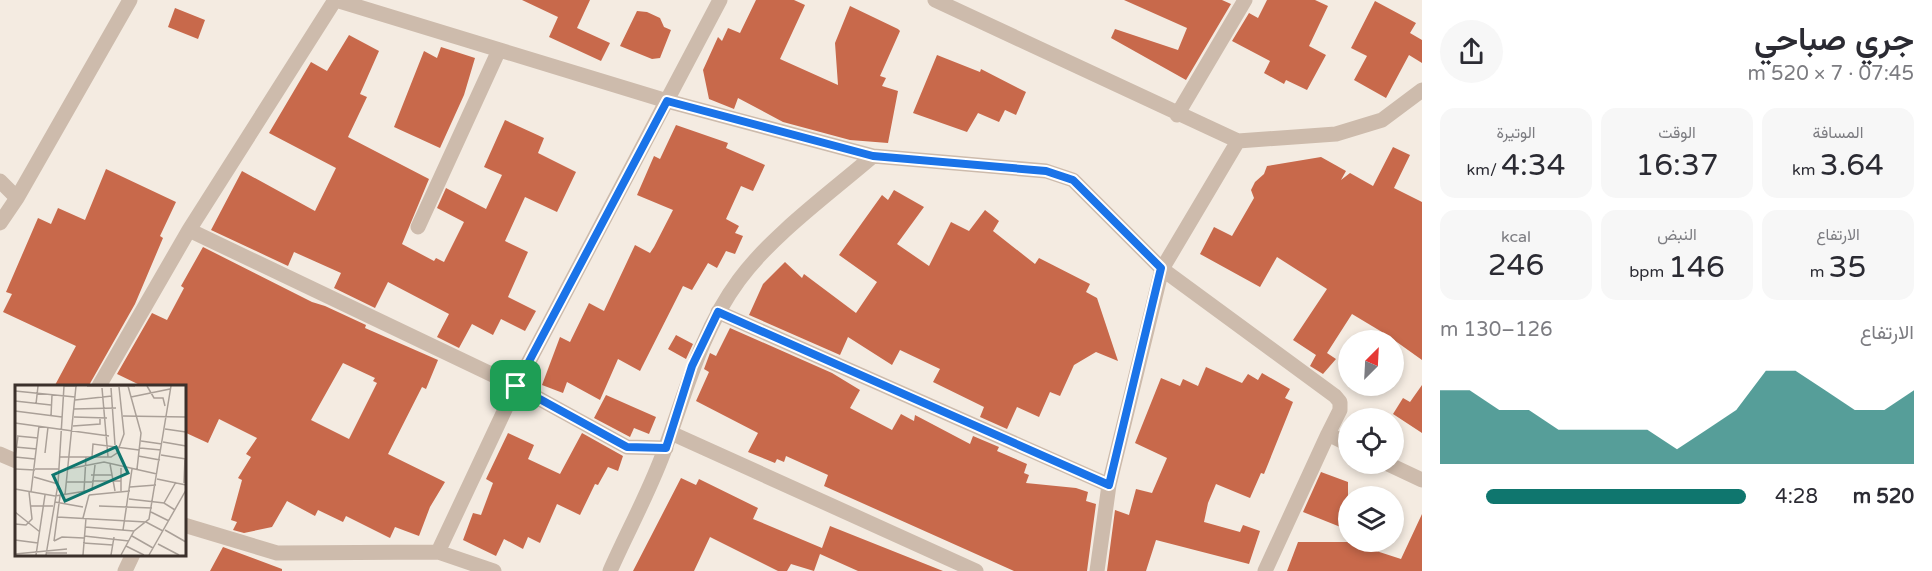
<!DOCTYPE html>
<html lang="ar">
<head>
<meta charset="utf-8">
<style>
	:root { --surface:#fff; --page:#f7f7f7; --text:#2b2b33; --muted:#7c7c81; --accent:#0f766e }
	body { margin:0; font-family:"Varela Round",Vazirmatn,sans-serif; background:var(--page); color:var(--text); direction:rtl; height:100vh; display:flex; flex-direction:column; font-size:22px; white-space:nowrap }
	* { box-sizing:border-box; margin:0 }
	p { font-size:20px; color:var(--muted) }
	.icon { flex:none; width:33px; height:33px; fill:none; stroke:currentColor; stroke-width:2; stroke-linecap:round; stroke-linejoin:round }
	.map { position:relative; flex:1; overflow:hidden; direction:ltr }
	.sheet { display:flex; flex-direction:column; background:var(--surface); width:510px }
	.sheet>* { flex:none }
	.needle { width:39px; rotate:24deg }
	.controls { position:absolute; left:1338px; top:330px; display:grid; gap:12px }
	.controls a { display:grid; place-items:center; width:66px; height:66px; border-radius:50%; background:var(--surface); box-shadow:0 3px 9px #0003; font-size:30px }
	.pin { position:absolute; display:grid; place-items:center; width:51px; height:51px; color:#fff; margin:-26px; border-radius:12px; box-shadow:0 3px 9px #0006 }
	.round { display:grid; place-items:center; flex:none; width:63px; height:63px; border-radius:32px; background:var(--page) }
	.overview { display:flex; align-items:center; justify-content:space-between; height:102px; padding:0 18px }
	h1 { font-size:33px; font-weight:600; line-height:45px }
	.stats { display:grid; grid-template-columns:repeat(3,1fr); gap:9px; height:102px; padding:6px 18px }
	.stats div { display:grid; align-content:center; border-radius:15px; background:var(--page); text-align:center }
	.stats b { font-size:30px; font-weight:600 }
	.stats small { font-size:16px; font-weight:400 }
	.stats p { font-size:16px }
	.chart { height:168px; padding:12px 18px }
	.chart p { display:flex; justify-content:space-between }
	.chart svg { width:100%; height:108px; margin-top:6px; fill:var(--accent); opacity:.7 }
	ul { padding:0 18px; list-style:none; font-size:20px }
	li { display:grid; grid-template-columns:96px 72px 1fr; align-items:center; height:45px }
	li i { height:15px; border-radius:8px; background:var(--accent) }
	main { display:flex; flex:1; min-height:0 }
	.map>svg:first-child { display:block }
	.building { fill:#c8694b; fill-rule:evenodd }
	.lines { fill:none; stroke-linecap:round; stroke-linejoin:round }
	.minor { stroke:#cdbbac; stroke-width:15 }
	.route-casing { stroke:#fff; stroke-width:12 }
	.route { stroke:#1a73e8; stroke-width:8 }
	.inset-road { fill:none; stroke:#aaa098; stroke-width:1.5 }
	.view { fill:#0f766e; fill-opacity:0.15; stroke:#0f766e; stroke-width:3 }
	.inset-edge { fill:none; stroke:#3b302b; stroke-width:3 }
</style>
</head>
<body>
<main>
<section class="sheet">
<div class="overview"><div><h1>جري صباحي</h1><p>07:45 · 7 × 520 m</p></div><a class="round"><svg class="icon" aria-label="share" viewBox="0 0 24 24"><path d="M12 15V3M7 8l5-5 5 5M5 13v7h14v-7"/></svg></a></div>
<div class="stats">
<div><p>المسافة</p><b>3.64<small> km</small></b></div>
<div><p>الوقت</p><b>16:37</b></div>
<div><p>الوتيرة</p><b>4:34<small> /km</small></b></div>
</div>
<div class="stats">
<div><p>الارتفاع</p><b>35<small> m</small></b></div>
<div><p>النبض</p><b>146<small> bpm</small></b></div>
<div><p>kcal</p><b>246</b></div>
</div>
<div class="chart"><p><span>الارتفاع</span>126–130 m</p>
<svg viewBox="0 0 160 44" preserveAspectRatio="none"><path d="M0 44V14L10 14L20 22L30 22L40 30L50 30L60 30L70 30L80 38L90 30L100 22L110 6L120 6L130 14L140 22L150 22L160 14V44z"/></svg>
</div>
<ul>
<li><b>520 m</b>4:28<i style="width:85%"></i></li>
</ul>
</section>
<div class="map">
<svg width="1422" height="571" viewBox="0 0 1422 571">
	<rect width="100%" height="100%" fill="#f4ebe1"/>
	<!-- building -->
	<path class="building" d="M 522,0 L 590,0 L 577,28 L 610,43 L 601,61 L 549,37 L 558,17 Z
		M 756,0 L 794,0 L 805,5 L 780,59 L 838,85 L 835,43 L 850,6 L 898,29 L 900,31 L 880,76 L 886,78 L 882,86 L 898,91 L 888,143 L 850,140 L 783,122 L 738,98 L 734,109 L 709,99 L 703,70 L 718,37 L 722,41 L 728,28 L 740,33 Z
		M 1124,0 L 1222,0 L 1231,4 L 1186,80 L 1111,38 L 1115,29 L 1178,50 L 1187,28 Z
		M 1267,0 L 1315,0 L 1328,6 L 1309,46 L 1326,55 L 1307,90 L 1286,80 L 1284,84 L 1264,73 L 1270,61 L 1232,41 L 1249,13 L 1258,18 Z
		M 1375,1 L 1416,23 L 1410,33 L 1422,40 L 1422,63 L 1409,55 L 1386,98 L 1354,80 L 1367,56 L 1351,48 Z
		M 175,8 L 205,20 L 198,39 L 168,27 Z
		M 637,11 L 647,12 L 660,18 L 664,27 L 671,30 L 660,58 L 652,59 L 620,46 Z
		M 349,35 L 379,51 L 360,94 L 367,97 L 348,137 L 429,179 L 402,244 L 434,261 L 436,258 L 444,262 L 464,222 L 437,208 L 446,188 L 486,209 L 502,175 L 484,167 L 505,120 L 544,138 L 538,153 L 576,172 L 557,212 L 525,197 L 505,241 L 528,252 L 508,297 L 536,311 L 525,331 L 501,319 L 493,335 L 472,324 L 459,348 L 437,337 L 449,314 L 388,282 L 375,308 L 334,288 L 341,273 L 294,252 L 288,266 L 211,230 L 242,171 L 315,211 L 336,168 L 269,133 L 311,62 L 327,71 Z
		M 441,47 L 475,58 L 464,95 L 440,148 L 394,127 L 424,51 L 437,58 Z
		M 937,55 L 980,72 L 981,69 L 1026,92 L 1016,115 L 1005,110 L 999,122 L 978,113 L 967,132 L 913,113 Z
		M 676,125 L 728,143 L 726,148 L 765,165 L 753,191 L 741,186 L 726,219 L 739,226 L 735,233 L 743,236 L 735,254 L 726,251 L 717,268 L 708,263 L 692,290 L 683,286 L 640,371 L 618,359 L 600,400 L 567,382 L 563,393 L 542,385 L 560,337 L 570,342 L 589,303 L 604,311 L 635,245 L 650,253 L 654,247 L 673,210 L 637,195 L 654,156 L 660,159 Z
		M 1393,147 L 1410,155 L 1394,188 L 1422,202 L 1422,360 L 1394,340 L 1378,340 L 1382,332 L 1352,314 L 1327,353 L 1336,359 L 1323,374 L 1310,366 L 1316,355 L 1293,340 L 1327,289 L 1277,257 L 1260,287 L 1200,254 L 1214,227 L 1232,236 L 1254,198 L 1251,190 L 1255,182 L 1264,174 L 1267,166 L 1321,157 L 1346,171 L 1341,180 L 1350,173 L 1373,186 Z
		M 106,169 L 176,202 L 160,236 L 163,238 L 135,304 L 88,387 L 54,387 L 76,346 L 3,312 L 12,294 L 6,292 L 38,218 L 51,224 L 58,208 L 85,220 Z
		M 894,190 L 924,207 L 897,244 L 929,266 L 951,222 L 969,231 L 985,210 L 999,221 L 993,231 L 1035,264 L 1039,258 L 1090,284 L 1086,292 L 1097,298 L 1118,361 L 1096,352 L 1074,365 L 1060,396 L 1050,392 L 1039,417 L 1017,407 L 1007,429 L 980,417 L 984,407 L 933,382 L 940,369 L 900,350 L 892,365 L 848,337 L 840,355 L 749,315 L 763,284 L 785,262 L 802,278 L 804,274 L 856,313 L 877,282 L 839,255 L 882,195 L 888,200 Z
		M 203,247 L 312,302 L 325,306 L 366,325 L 365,328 L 438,360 L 426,389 L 422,387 L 388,454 L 445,482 L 430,507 L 419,536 L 395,527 L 390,538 L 346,516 L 343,522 L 318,510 L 315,516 L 287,501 L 272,527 L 244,533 L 233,530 L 237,522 L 231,520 L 242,480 L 238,478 L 251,457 L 246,454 L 257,438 L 219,419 L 208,443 L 184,432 L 184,387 L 144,387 L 117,374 L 152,313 L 167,320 L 184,288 L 181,286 ZM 343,363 L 375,378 L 373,381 L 377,383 L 349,439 L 311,420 Z
		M 730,328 L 832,373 L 860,390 L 850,408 L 892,430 L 901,414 L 914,421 L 915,415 L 970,444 L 973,436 L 999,447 L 997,451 L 1027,464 L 1024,473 L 1029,475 L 1026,483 L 1076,488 L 1088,492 L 1086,501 L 1096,504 L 1087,571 L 1014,571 L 824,486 L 828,475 L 786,456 L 784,462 L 777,459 L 775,463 L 748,452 L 758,433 L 696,401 L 709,372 L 704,369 L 710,353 L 716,356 Z
		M 676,335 L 693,344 L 686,359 L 668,349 Z
		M 1206,367 L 1242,383 L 1248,374 L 1258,380 L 1262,373 L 1290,389 L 1285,398 L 1293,402 L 1264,474 L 1261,473 L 1250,498 L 1216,484 L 1208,503 L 1204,522 L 1240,532 L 1243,525 L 1260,531 L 1249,564 L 1156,540 L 1146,571 L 1107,571 L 1115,510 L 1129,515 L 1136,489 L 1152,493 L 1167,458 L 1135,443 L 1161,378 L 1180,386 L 1183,379 L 1198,386 Z
		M 1422,385 L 1422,433 L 1393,414 L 1403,398 L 1410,402 Z
		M 606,395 L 656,417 L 649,434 L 634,428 L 630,437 L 594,418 Z
		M 508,433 L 534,445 L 528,459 L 560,474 L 582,433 L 623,456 L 618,471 L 608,467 L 598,485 L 595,484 L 580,515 L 557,504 L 540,543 L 528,537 L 523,549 L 504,539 L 496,556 L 463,540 L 473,513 L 481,515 L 493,483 L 486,479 Z
		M 1321,472 L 1348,482 L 1348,530 L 1303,512 Z
		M 681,478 L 696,485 L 699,479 L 758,508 L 753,519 L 822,548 L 830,526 L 943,571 L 858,571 L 820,554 L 814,571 L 791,564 L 787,571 L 778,571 L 710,537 L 694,571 L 633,571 Z
		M 1422,514 L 1422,571 L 1287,571 L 1298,542 L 1369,542 L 1367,548 L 1401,559 Z
		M 223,547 L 282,569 L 282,571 L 210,571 Z"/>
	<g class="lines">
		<!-- minor -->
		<path class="minor" d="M 336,0 L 667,101 L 873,156 L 1046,171 L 1073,180 L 1162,269 L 1335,396 L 1340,402 L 1340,410 L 1328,434 L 1348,444
			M 935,0 L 1238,141 L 1336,134 L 1382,120 L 1422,90
			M 1177,115 L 1245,0
			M 0,181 L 17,198
			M 0,223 L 17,198 L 130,0
			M 418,227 L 499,50
			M 189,230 L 516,386 L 627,447 L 666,448
			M 718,312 L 1109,485
			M 99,386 L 189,230 L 335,0
			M 671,433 L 976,571
			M 0,454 L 16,461
			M 1388,464 L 1422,480
			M 184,525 L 277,553 L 438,552 L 494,571
			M 438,552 L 516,386 L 720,0
			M 125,571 L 133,554
			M 610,571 C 628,530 651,489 666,446 C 687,388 702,330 739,280 C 772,235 830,193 873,156
			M 1097,571 L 1109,485 L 1162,269 L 1238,141
			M 1265,571 L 1328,434"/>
	</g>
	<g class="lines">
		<!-- route casing -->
		<g class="route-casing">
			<path id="route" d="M 667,101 L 873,156 L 1046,171 L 1073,180 L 1161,268 L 1109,485 L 718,312 L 692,366 L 666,448 L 627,447 L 516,386 Z"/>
		</g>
		<!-- route -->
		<use href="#route" class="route"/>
	</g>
	<!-- overview -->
	<g transform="translate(15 385)">
		<rect width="171" height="171" fill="#f4ebe1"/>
		<path class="inset-road" d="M 72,1 L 120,1M 113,1 L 126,48 L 122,84M 132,1 L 139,13 L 148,13 L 150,21M 87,3 L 93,72M 96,3 L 100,60M 0,6 L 60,12M 116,12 L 155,4M 60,15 L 97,11M 0,16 L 36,20M 21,19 L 23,1M 59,24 L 101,23M 0,26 L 47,32M 36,31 L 37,10M 108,31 L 171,32M 59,32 L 92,33M 0,38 L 94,51M 58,41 L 85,39 L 85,34M 150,44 L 171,47M 2,51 L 23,53M 126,56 L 147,59M 148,57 L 171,61M 0,62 L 22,64M 125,63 L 146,65M 30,68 L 33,42M 146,70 L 171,74M 123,71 L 145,75M 0,72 L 20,74M 45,72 L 96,72 L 102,68 L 109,49 L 104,2M 77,72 L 78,59 L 124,65M 0,74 L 3,51M 95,79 L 100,106M 106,83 L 106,106M 0,84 L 20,85M 20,84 L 44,84M 53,84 L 89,77 L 142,89M 76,90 L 97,90M 19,92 L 43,99M 142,94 L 171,100M 77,96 L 106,96M 51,97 L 77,97M 169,98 L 170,73M 115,102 L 141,100M 0,104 L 40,111 L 77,105 L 80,80M 69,106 L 71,72M 16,107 L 24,41M 50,110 L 61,1M 74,110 L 115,106M 114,114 L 149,118 L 160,125M 40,117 L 68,122M 149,118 L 161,97M 16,121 L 38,121M 84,121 L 137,123M 0,127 L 25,147M 136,127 L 154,136M 42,132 L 131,137 L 148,146M 68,133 L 74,110M 0,139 L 11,140 L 17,134 L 14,107M 70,142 L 119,146M 108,145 L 117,84M 150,145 L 171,157M 69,151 L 114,156M 117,151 L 138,163M 0,155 L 23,158M 39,156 L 45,111M 39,156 L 47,152 L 69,153M 68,158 L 98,160M 143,159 L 164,170M 111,161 L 129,170M 31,168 L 52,168M 0,169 L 52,164M 21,170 L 30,110M 31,170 L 43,99 L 49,1 L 62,1M 68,170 L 71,133M 96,170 L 99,152M 106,170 L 119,146 L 134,134 L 156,1M 134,170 L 171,105"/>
		<path class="view" d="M 101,62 L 113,88 L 50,116 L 38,90 Z"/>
		<rect width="171" height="171" class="inset-edge"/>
	</g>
</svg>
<div class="controls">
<a><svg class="needle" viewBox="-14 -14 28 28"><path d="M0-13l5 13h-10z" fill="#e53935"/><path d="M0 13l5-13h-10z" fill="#7c7c81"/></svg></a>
<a><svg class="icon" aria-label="locate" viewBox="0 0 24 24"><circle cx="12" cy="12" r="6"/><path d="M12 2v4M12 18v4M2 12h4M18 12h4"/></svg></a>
<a><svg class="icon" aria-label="layers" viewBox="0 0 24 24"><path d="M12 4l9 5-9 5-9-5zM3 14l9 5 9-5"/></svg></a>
</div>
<div class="pin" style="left:516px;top:386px;background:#1e9e55"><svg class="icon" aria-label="arrive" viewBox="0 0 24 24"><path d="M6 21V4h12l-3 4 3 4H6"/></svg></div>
</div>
</main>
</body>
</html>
